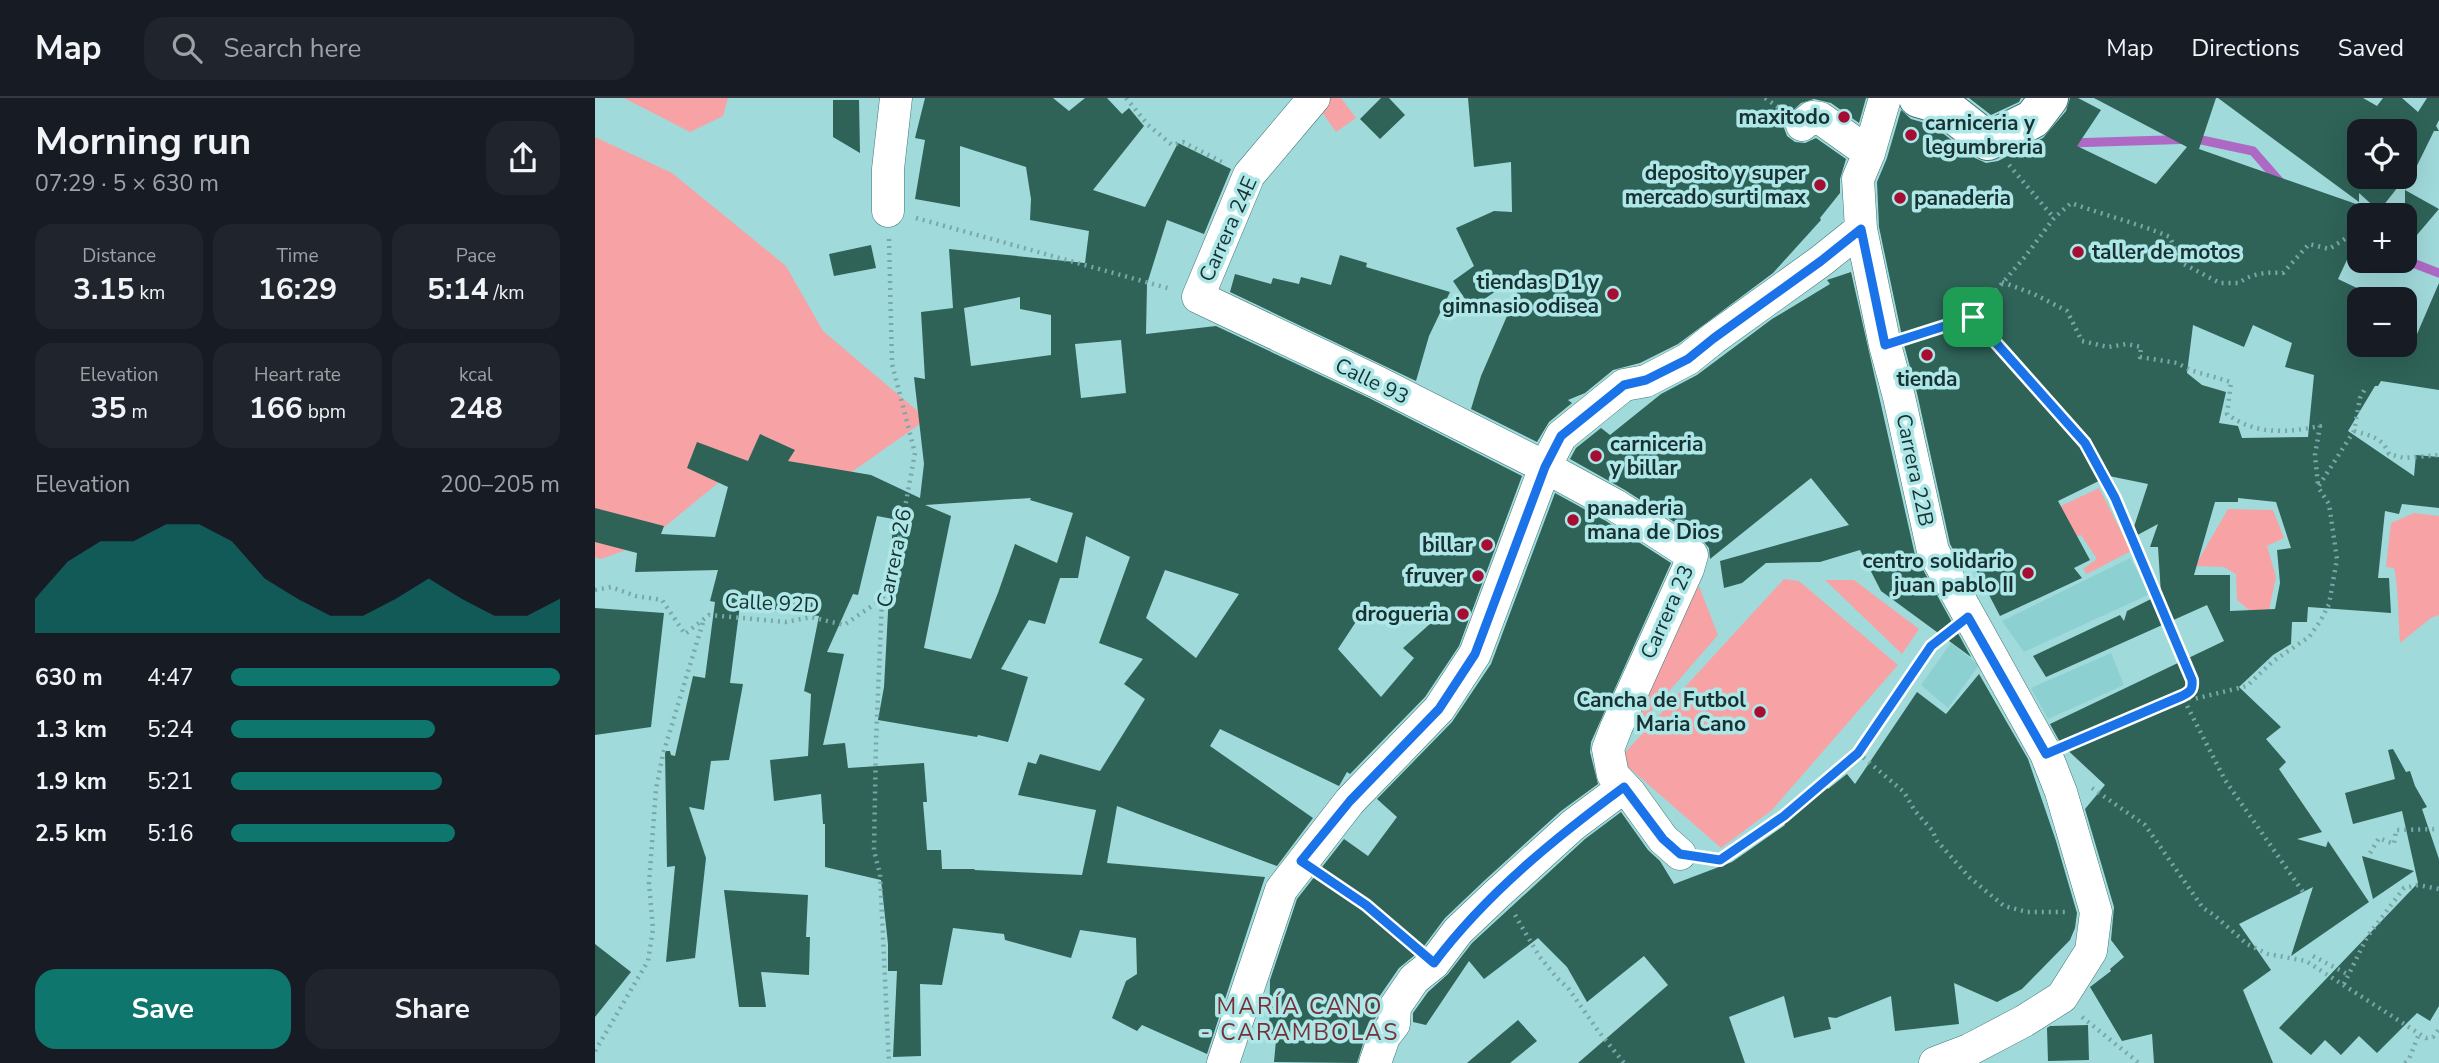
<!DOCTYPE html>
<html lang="en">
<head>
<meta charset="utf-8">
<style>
	:root { --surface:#171b24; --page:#20242c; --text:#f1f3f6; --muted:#9ea1a6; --line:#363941; --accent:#0f766e }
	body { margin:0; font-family:"Nunito Sans",sans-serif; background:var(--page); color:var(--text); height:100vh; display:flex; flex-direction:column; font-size:26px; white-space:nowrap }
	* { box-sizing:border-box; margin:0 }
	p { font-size:23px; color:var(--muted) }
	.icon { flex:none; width:38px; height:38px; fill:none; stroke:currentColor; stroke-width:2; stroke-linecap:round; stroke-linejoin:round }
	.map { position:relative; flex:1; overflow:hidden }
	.drawer { display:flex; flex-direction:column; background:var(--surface); width:595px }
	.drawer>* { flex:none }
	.tools { position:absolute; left:1752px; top:21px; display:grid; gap:14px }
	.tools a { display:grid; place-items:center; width:70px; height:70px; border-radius:14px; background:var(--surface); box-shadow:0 7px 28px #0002; font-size:35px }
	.pin { position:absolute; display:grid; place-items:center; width:60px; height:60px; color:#fff; margin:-30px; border-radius:14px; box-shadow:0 4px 10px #0006 }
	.round { display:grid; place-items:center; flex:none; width:74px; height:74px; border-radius:21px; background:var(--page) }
	.summary { display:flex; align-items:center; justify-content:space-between; height:119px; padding:0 35px }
	h1 { font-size:38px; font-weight:700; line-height:52px }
	.metrics { display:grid; grid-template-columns:repeat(3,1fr); gap:10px; height:119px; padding:7px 35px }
	.metrics div { display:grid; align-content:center; border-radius:18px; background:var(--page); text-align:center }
	.metrics b { font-size:30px; font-weight:700 }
	.metrics small { font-size:19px; font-weight:400 }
	.metrics p { font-size:19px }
	.chart { height:196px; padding:14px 35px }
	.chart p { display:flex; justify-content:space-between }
	.chart svg { width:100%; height:126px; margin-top:7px; fill:var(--accent); opacity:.7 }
	.primary-button { display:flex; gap:14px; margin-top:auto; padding:14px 35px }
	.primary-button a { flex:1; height:80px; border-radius:21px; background:var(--accent); color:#fff; font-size:28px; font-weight:700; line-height:80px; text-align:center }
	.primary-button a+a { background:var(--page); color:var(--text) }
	ul { padding:0 35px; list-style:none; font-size:23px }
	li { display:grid; grid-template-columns:112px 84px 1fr; align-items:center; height:52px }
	li i { height:18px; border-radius:9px; background:var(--accent) }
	header { display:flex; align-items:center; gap:42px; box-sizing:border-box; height:98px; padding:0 35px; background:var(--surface); border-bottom:2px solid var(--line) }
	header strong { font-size:33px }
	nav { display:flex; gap:38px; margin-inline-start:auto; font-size:24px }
	.search { width:490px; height:63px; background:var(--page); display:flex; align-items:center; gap:18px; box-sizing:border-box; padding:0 24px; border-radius:21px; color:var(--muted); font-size:26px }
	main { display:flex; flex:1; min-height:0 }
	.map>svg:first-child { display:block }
	.built { fill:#8dd0d2 }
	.green { fill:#f7a3a5 }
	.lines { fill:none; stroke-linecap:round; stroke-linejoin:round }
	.stream { stroke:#ad69c3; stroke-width:9 }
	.building { fill:#2f6358; fill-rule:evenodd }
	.minor-casing { stroke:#3e7576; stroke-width:33 }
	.tertiary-casing { stroke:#3e7576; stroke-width:40 }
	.path { stroke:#78a7a8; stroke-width:4.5; stroke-dasharray:2 5; stroke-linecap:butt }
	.minor { stroke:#fff; stroke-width:32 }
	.tertiary { stroke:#fff; stroke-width:38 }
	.route-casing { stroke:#fff; stroke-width:14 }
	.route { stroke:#1a73e8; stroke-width:9 }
	.poi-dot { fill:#a60d32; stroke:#aee7e8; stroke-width:2.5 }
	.labels { text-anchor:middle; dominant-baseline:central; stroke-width:7; stroke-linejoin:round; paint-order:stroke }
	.poi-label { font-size:21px; font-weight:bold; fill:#1a3132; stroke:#aee7e8; text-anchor:end }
	.street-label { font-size:21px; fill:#1a3132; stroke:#aee7e8 }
	.neighbourhood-label { font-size:23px; letter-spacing:2px; fill:#773036; stroke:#aee7e8 }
</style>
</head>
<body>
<header>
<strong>Map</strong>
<div class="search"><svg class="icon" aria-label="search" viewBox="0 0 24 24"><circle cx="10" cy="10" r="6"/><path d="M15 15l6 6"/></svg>Search here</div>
<nav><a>Map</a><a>Directions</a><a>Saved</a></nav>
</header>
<main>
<section class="drawer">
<div class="summary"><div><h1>Morning run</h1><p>07:29 · 5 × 630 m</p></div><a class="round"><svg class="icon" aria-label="share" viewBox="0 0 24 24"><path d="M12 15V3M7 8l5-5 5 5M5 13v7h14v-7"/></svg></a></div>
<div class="metrics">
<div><p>Distance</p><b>3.15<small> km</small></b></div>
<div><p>Time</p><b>16:29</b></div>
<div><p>Pace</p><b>5:14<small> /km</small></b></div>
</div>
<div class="metrics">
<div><p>Elevation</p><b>35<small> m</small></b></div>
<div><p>Heart rate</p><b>166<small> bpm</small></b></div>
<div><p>kcal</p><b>248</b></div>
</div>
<div class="chart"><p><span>Elevation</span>200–205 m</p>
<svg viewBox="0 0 160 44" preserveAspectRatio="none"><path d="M0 44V32L10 19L20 12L30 12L40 6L50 6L60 12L70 25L80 32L90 38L100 38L110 32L120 25L130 32L140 38L150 38L160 32V44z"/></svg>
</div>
<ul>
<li><b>630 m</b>4:47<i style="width:100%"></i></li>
<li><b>1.3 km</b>5:24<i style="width:62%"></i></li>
<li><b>1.9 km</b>5:21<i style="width:64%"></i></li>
<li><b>2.5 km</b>5:16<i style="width:68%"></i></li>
</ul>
<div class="primary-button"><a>Save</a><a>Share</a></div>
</section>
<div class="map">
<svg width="1844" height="965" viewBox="0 0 1844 965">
	<rect width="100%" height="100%" fill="#a1dadb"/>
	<!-- built -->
	<path class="built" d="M 1535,460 L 1555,496 L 1429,554 L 1407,523 Z
		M 1356,545 L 1384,567 L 1353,610 L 1326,587 Z
		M 1516,555 L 1529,587 L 1453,621 L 1436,590 Z"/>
	<!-- green -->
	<path class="green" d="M 29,0 L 133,0 L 128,18 L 95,34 Z
		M 717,0 L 746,0 L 761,20 L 741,34 Z
		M 0,39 L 77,75 L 191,168 L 228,233 L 332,321 L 251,378 L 123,385 L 50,445 L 6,461 L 0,459 Z
		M 1504,390 L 1536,453 L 1492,476 L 1488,471 L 1502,461 L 1486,437 L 1463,444 L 1451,425 L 1377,466 L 1368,454 Z
		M 1633,411 L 1678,412 L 1689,440 L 1672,448 L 1681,479 L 1670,531 L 1656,533 L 1654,512 L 1642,502 L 1641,476 L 1629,469 L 1600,468 Z
		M 1819,415 L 1844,418 L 1844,517 L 1836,520 L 1805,545 C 1803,520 1804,494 1799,470 L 1791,469 L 1796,425 Z
		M 1189,481 L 1204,483 L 1303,567 L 1177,712 L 1126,750 L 1024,661 Z
		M 1230,482 L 1259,482 L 1324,531 L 1307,556 Z
		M 1104,488 L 1123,537 L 1048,623 L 1037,612 Z"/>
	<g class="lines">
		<!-- stream -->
		<path class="stream" d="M 1474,45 L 1602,41 L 1658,53 L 1686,85
			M 1810,162 L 1844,175"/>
	</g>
	<!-- building -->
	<path class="building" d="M 330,0 L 458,0 L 474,13 L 490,0 L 512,0 L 527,16 L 534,10 L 549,28 L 498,92 L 550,109 L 583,45 L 636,71 L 609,136 L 572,122 L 552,186 L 551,236 L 621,228 L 774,300 L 927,378 L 864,548 L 830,599 L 755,676 L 752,674 L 744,688 L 625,631 L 615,648 L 718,720 L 682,768 L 522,708 L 512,765 L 670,779 L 612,956 L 547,927 L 542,933 L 517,920 L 531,883 L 542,876 L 541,840 L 485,832 L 476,860 L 410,842 L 409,836 L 358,830 L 347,887 L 325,886 L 326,958 L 298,959 L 302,873 L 293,873 L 293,846 L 286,782 L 230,769 L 230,726 L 228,726 L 226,696 L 179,703 L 175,662 L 213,658 L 216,596 L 209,593 L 224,518 L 145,507 L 135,585 L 148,586 L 134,662 L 116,663 L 109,712 L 94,709 L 111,760 L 100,860 L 71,864 L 80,768 L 72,769 L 70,653 L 75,653 L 76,657 L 80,658 L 98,578 L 110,580 L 120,504 L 115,503 L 123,472 L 40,474 L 42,455 L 0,444 L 0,410 L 69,428 L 66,436 L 120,439 L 133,389 L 92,370 L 102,344 L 153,363 L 165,336 L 200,352 L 193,363 L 276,377 L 325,400 L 329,366 L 319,279 L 330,281 L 326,214 L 358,210 L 354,151 L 490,165 L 494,133 L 435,122 L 436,101 L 431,69 L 365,48 L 365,109 L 320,101 L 330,42 L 320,40 ZM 425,199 L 425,211 L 456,217 L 456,257 L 376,268 L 369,210 ZM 526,242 L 531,295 L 486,300 L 480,246 ZM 436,400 L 435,402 L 478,415 L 462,465 L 420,446 L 403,495 L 376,561 L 329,550 L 356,418 L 330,407 ZM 282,418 L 298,421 L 289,589 L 283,622 L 382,639 L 383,637 L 413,644 L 433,579 L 406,571 L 434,522 L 450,526 L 465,480 L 483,480 L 491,438 L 535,459 L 504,545 L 548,561 L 529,586 L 550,601 L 505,673 L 445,656 L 441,666 L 433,664 L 423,697 L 501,712 L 487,777 L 379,772 L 380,771 L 347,771 L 346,752 L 332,752 L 328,704 L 332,704 L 329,665 L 253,670 L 250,645 L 228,647 L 249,556 L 232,554 L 258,496 L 263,497 ZM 570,472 L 644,496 L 601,560 L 551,520 ZM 770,510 L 836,525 L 808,550 L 819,560 L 786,599 L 743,551 Z
		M 786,0 L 794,0 L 810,17 L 785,41 L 765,21 Z
		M 873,0 L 1271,0 L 1264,25 L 1236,5 L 1219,1 L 1206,5 L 1190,20 L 1189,30 L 1192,38 L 1200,44 L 1210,45 L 1221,40 L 1251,61 L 1245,81 L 1245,95 L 1225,120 L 1226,122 L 1178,175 L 1083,246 L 1045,265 L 1018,272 L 990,295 L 973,302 L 977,305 L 954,324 L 942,344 L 876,311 L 886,278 L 932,172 L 876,210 L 858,183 L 879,168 L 861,130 L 899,113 L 917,114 L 916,64 L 879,69 Z
		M 1374,0 L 1426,0 L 1424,4 L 1396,17 Z
		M 1475,0 L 1483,0 L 1506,12 L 1482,48 L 1561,86 L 1592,49 L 1499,0 L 1621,0 L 1604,51 L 1764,107 L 1764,136 L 1743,181 L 1764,191 L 1764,247 L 1777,247 L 1813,257 L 1844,185 L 1844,292 L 1786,283 L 1783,288 L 1780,288 L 1753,333 L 1819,378 L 1821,357 L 1844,359 L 1844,410 L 1807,406 L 1804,416 L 1790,413 L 1783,480 L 1794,480 L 1796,515 L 1713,509 L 1712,524 L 1697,524 L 1696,546 L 1678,557 L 1644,589 L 1686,629 L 1671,641 L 1691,664 L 1684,671 L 1727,734 L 1702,741 L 1731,749 L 1733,743 L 1774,804 L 1696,858 L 1718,789 L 1644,826 L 1676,872 L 1648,892 L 1678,965 L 1559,965 L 1557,936 L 1527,943 L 1495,889 L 1516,873 L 1515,871 L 1529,859 L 1516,842 L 1519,809 L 1490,711 L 1510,687 L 1466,646 L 1455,626 L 1629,543 L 1612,507 L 1451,579 L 1438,558 L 1525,517 L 1529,523 L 1532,513 L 1566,496 L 1563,449 L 1555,449 L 1563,426 L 1535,441 L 1553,386 L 1514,378 L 1463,403 L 1495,462 L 1479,470 L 1487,480 L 1405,518 L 1370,451 L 1360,455 L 1355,446 L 1322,295 L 1308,243 L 1284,129 L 1282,84 L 1292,60 L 1306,12 L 1316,21 L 1337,27 L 1380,60 L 1391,65 L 1403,63 L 1448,40 L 1471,13 ZM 1598,227 L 1649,249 L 1658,227 L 1697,245 L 1690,269 L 1719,277 L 1713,339 L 1647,340 L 1643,328 L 1624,325 L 1631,294 L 1607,287 L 1592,275 ZM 1643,400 L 1681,404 L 1696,450 L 1682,452 L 1685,485 L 1680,511 L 1635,513 L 1635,477 L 1599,477 L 1620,404 L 1643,404 Z
		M 1623,0 L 1768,0 L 1782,8 L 1788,0 L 1807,0 L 1823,14 L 1832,0 L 1844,0 L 1844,22 L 1841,28 L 1844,33 L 1839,33 L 1810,92 L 1844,111 L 1810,151 L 1810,80 L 1784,113 L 1764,95 L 1764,104 ZM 1764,33 L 1810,33 L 1810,79 L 1764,79 Z
		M 238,2 L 264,2 L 265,55 L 238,39 Z
		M 276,147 L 281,170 L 239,178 L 234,156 Z
		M 745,157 L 772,165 L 771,169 L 855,194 L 834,238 L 821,283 L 635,194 L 640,176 L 676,186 L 678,180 L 704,186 L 706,179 L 736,187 Z
		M 1256,174 L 1320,457 L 1376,559 L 1286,493 L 1265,452 L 1225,464 L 1171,465 L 1147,485 L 1129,490 L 1125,463 L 1254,427 L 1216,380 L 1115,461 L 1114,450 L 1107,442 L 1030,392 L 975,361 L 981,350 L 1006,330 L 1015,337 L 1066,296 L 1102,277 L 1177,221 L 1235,186 L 1232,182 Z
		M 960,395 L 1011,423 L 1076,465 L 996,644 L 995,654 L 1003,686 L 966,713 L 890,782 L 850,820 L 826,852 L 804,870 L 784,899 L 781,919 L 772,933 L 762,965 L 679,964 L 681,942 L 674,942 L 675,882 L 702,801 L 749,741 L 773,758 L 802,719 L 782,701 L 857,624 L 896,566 Z
		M 0,510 L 69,515 L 56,629 L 0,637 Z
		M 1384,576 L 1433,661 L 1461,743 L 1482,815 L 1480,830 L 1475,842 L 1427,891 L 1402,904 L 1359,885 L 1364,926 L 1300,933 L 1296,898 L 1241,920 L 1233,919 L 1236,931 L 1199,940 L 1189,898 L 1134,919 L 1150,965 L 983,965 L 1073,887 L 1049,858 L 992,904 L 972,869 L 943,840 L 889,881 L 874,863 L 831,927 L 818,924 L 818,915 L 833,894 L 853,876 L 877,845 L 990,741 L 1026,714 L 1053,752 L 1065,763 L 1079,786 L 1137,764 L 1190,727 L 1187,723 L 1230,687 L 1233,691 L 1252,676 L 1260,686 L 1322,594 L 1351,616 Z
		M 1798,651 L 1811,674 L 1815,673 L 1820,688 L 1832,709 L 1827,711 L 1844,761 L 1844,908 L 1835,923 L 1822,915 L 1782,955 L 1764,938 L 1746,957 L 1730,942 L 1716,957 L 1684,930 L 1823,785 L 1807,713 L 1758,726 L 1750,695 L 1800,681 L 1793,652 Z
		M 1767,758 L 1819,773 L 1778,801 Z
		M 129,792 L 213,797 L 211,839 L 215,839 L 214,877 L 166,874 L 171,909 L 144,909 Z
		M 0,846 L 36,874 L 0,919 Z
		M 923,922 L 942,943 L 915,965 L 872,965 Z
		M 1493,927 L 1494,962 L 1453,963 L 1452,930 L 1455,928 Z"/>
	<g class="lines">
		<!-- minor casing -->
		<g class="minor-casing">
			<path id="minor" d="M 719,0 L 654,77 L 603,199 L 782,284 L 950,369 L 1020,407 L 1097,457 L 1093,471 L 1021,630 L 1013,651 L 1018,677 L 1035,695 L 1068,741 L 1085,756
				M 1290,0 L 1274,55 L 1263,81 L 1266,131 L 1290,247 L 1304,299 L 1338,453 L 1451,656 L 1466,694 L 1501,814 L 1496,853 L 1467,899 L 1429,923 L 1374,952 L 1340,965
				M 1207,27 L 1217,19 L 1225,20 L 1274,55
				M 293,113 L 293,71 L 301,0
				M 628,965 L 686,792 L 755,703 L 844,611 L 880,556 L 950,369 L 966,338 L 1029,287 L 1051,283 L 1093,261 L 1119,240 L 1226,163 L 1266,131
				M 780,965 L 789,939 L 799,926 L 800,909 L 819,881 L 839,865 L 863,833 L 902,796 L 978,727 L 1029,689"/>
		</g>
		<!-- tertiary casing -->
		<g class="tertiary-casing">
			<path id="tertiary" d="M 1323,0 L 1347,7 L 1393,43 L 1438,21 L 1454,0"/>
		</g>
		<!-- path -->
		<path class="path" d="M 531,0 L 553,27 L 577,47 L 588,44 L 627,64
			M 1170,0 L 1183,9
			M 1414,67 L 1459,120
			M 321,120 L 576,191
			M 294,141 L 297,266 L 320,355 L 297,480 L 287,501 L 281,643 L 279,753 L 285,776 L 294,965
			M 1407,184 L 1439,196 L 1472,213 L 1487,243 L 1513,249 L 1532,246 L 1546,249 L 1545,259 L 1582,265 L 1595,272 L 1636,284 L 1632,316 C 1660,337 1692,335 1725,328 L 1720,357 L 1723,387
			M 1378,219 L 1429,160 L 1459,120 L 1476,105 C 1509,117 1542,125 1575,139 L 1585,164 L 1625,185 L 1644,185 C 1657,175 1672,174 1688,175 L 1714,146 L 1734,151 L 1753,139
			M 1317,238 L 1378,219 L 1491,345 L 1520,399 L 1597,582 C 1598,592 1595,594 1587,598 L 1630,682 L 1708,794
			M 1759,333 C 1776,338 1787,339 1794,356 L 1809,360 L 1844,357
			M 0,492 L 16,489 L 41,498 L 67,502 L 90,536 L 114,517 L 191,524 L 216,519 L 249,527 L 287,501
			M 1478,645 L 1587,598 L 1599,601 L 1652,588 L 1677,564 L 1714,539 L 1726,522 L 1734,506 L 1742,461 L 1734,406 L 1723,389 L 1759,333 L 1765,300 L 1771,289
			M 1263,655 L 1309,694 L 1320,713 L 1337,732 L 1342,743 L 1374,779 L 1409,808 L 1432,814 L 1472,814
			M 1497,690 L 1550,727 L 1608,810 L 1619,817 L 1652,846 L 1673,856 L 1711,863 L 1831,940 L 1838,939 L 1844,931
			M 1775,755 L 1784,740 L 1799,746 L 1801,732 L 1844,731
			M 1114,761 L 1125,762 L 1189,718 L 1263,655 L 1336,548 L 1351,537
			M 733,781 L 771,808 L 817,846
			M 920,817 L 944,858 L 963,881 L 973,890 L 1004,934 L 1029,965
			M 1718,858 L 1752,876
			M 1749,886 L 1772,839 L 1809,790 L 1823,787 L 1844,791
			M 1487,919 L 1544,965
			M 0,953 L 53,863 L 58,831 L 54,786 L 61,691 L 68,656 L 109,521
			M 1810,965 L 1814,961 L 1824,936"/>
		<!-- minor -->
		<use href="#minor" class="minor"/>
		<!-- tertiary -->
		<use href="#tertiary" class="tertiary"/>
	</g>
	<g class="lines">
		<!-- route casing -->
		<g class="route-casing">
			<path id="route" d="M 1266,131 L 1290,247 L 1378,219 L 1490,345 L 1520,400 L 1597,582 C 1598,592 1595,594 1587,598 L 1451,656 L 1373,519 L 1336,548 L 1263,655 L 1189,718 L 1125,762 L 1085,756 L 1068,741 L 1029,689 C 960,740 891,796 839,865 L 771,807 L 706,763 L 755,703 L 844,611 L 880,556 L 950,369 L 966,338 L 1029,287 L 1051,282 L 1093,261 L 1119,240 L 1226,163 Z"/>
		</g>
		<!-- route -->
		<use href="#route" class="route"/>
	</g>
	<!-- markers -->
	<g class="poi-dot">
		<circle cx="1249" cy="19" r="7"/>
		<circle cx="1316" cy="37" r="7"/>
		<circle cx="1225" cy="87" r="7"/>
		<circle cx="1305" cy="100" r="7"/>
		<circle cx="1483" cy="154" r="7"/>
		<circle cx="1018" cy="196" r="7"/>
		<circle cx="1332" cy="257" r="7"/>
		<circle cx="1001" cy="358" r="7"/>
		<circle cx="978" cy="422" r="7"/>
		<circle cx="892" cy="447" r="7"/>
		<circle cx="1433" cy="475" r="7"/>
		<circle cx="883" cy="478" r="7"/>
		<circle cx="868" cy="516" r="7"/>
		<circle cx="1165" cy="614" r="7"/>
	</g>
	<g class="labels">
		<!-- poi labels -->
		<g class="poi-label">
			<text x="1235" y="19">maxitodo</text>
			<text x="1330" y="25" text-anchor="start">carniceria y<tspan x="1330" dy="24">legumbreria</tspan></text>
			<text x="1211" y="75">deposito y super<tspan x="1211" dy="24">mercado surti max</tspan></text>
			<text x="1319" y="100" text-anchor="start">panaderia</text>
			<text x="1497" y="154" text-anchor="start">taller de motos</text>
			<text x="1004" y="184">tiendas D1 y<tspan x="1004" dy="24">gimnasio odisea</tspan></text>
			<text x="1332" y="281" text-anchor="middle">tienda</text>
			<text x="1015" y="346" text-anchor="start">carniceria<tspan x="1015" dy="24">y billar</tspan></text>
			<text x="992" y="410" text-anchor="start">panaderia<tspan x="992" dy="24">mana de Dios</tspan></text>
			<text x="878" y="447">billar</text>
			<text x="1419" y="463">centro solidario<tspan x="1419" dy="24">juan pablo II</tspan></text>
			<text x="869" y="478">fruver</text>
			<text x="854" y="516">drogueria</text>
			<text x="1151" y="602">Cancha de Futbol<tspan x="1151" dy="24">Maria Cano</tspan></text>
		</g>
		<!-- street labels -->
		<g class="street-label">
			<text transform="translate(633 131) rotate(-66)">Carrera 24E</text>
			<text transform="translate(777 283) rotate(26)">Calle 93</text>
			<text transform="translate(1320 372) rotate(78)">Carrera 22B</text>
			<text transform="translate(299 460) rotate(-78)">Carrera 26</text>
			<text transform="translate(177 505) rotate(3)">Calle 92D</text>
			<text transform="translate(1072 514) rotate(-66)">Carrera 23</text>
		</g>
		<!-- neighbourhood labels -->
		<g class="neighbourhood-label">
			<text x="705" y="908">MARÍA CANO<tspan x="705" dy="26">- CARAMBOLAS</tspan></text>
		</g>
	</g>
</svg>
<div class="tools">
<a><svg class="icon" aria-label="locate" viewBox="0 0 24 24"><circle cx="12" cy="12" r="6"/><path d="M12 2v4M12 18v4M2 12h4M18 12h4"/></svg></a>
<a>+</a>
<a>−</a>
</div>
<div class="pin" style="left:1378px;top:219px;background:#1e9e55"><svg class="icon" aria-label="arrive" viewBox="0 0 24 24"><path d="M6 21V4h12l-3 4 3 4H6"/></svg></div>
</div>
</main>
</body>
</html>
